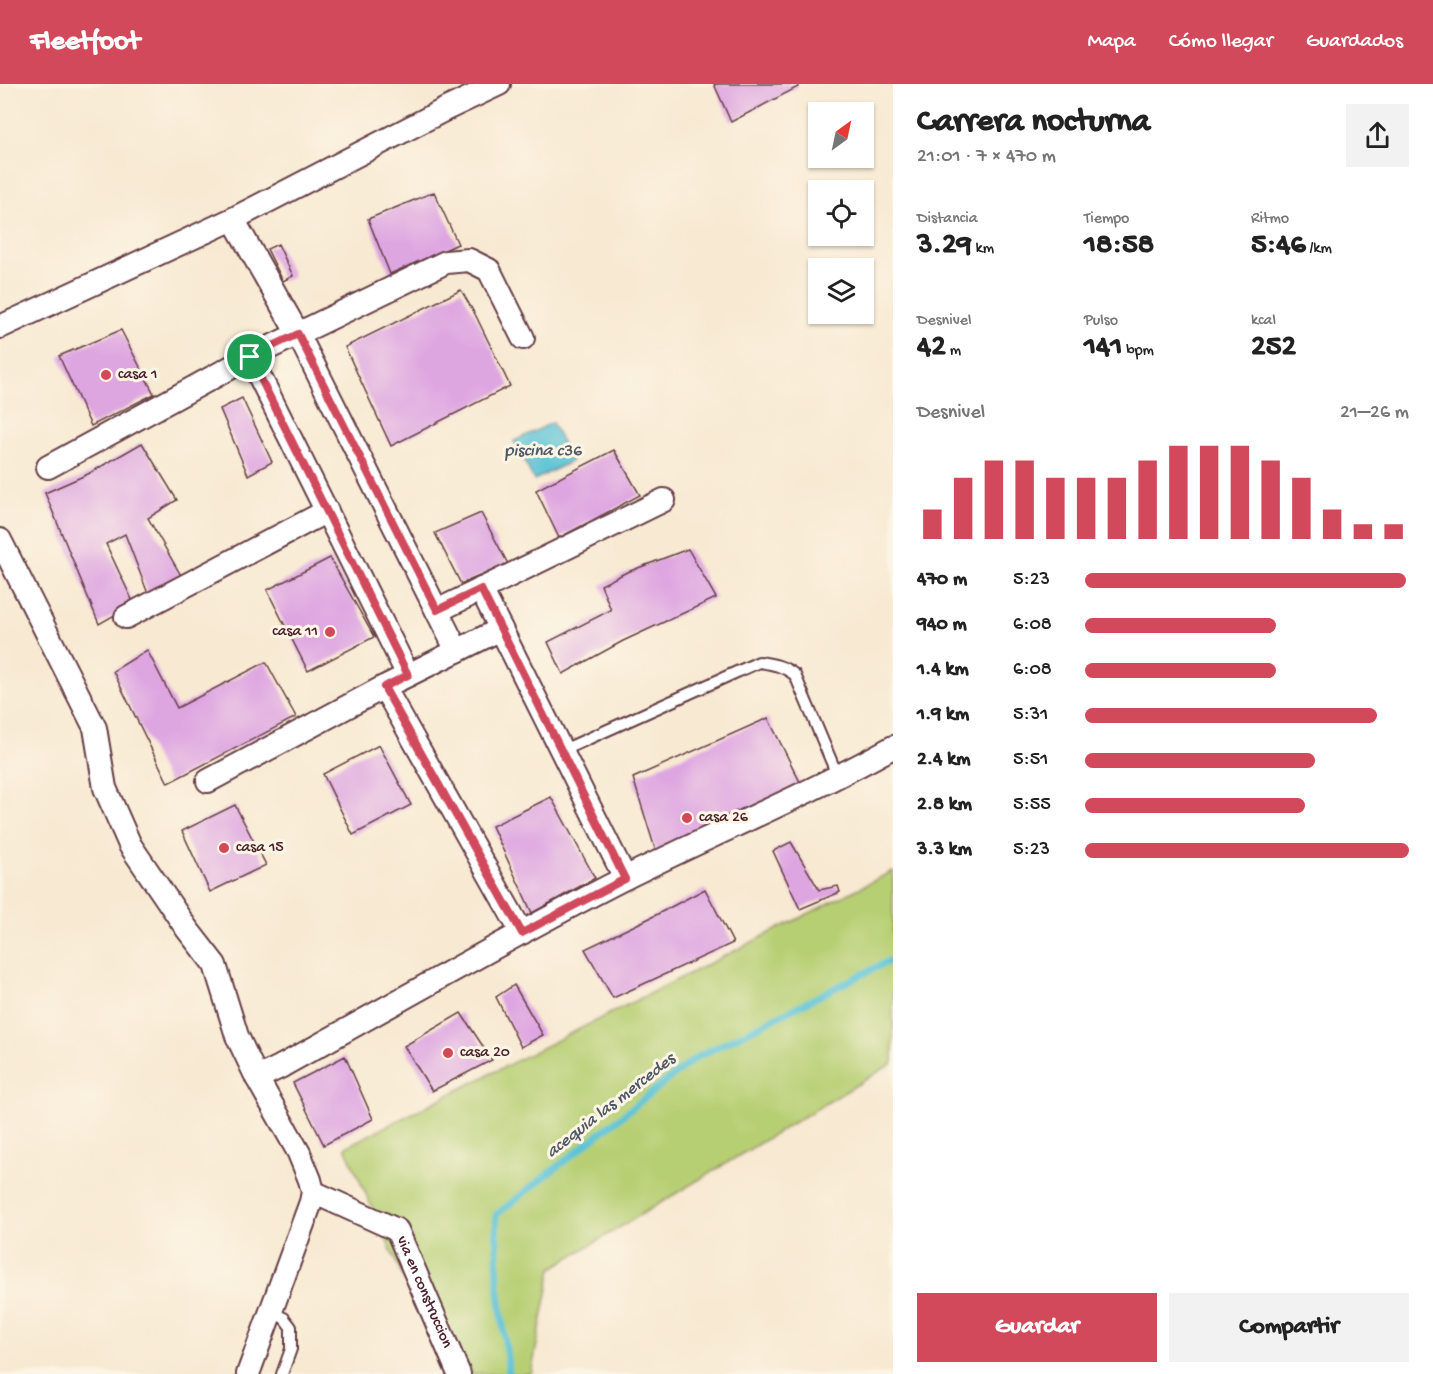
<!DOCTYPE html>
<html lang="es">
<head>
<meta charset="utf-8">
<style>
	:root { --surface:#fff; --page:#f2f2f2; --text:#222; --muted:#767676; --accent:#d1495b }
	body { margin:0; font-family:"Gochi Hand",sans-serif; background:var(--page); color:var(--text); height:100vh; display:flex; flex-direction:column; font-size:22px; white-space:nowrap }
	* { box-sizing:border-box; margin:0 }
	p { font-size:20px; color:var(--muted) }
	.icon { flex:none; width:33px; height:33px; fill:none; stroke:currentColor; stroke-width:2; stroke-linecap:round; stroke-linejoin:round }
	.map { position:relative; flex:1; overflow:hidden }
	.sheet { display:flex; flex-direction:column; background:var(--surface); width:540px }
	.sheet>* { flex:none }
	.needle { width:39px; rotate:33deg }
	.buttons { position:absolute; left:808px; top:18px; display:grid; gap:12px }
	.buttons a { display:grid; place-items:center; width:66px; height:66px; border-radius:0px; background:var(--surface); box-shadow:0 2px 4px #0004; font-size:30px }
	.pin { position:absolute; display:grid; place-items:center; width:51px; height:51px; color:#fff; margin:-26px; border:3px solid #fff; border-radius:50%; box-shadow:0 2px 6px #0007 }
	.round { display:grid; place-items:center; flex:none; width:63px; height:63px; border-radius:0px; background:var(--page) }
	.head { display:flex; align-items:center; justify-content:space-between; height:102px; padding:0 24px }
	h1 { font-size:33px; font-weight:700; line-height:45px }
	.stats { display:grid; grid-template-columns:repeat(3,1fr); gap:9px; height:102px; padding:6px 24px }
	.stats div { display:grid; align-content:center }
	.stats b { font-size:30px; font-weight:700 }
	.stats small { font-size:16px; font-weight:400 }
	.stats p { font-size:16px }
	.chart { height:168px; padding:12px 24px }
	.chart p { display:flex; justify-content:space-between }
	.chart svg { width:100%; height:108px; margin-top:6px; stroke:var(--accent); stroke-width:6 }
	.button { display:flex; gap:12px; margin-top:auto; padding:12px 24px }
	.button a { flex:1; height:69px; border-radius:0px; background:var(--accent); color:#fff; font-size:24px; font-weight:700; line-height:69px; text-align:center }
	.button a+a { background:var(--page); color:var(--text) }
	ul { padding:0 24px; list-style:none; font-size:20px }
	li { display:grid; grid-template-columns:96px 72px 1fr; align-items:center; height:45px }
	li i { height:15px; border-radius:8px; background:var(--accent) }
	header { display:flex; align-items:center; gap:36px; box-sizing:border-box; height:84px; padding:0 30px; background:var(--accent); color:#fff }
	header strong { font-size:28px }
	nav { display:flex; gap:33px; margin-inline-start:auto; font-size:21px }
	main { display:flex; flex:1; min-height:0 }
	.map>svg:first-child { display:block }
	.green { fill:#b7cf73; stroke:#80774f; stroke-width:1.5 }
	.water { fill:#59c2d5; stroke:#527080; stroke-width:1.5 }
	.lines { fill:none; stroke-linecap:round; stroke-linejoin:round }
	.stream { stroke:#59c2d5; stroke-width:7 }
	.building { fill:#dea6e1 }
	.lane-casing { stroke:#643d44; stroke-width:14 }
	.street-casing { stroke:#643d44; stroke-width:26 }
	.lane { stroke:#fff; stroke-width:10 }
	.street { stroke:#fff; stroke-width:22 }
	.route-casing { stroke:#fff; stroke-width:12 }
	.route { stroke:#d1495b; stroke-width:8 }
	.poi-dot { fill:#d1495b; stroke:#fcf5e5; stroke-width:2 }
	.labels { text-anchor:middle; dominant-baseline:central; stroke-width:6; stroke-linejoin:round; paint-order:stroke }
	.poi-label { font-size:16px; fill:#4a1f2b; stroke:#fcf5e5; text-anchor:start }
	.street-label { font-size:16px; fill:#4a1f2b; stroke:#fcf5e5 }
	.water-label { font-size:18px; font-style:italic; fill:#4f5866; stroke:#fcf5e5 }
</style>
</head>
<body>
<header>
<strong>Fleetfoot</strong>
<nav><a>Mapa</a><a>Cómo llegar</a><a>Guardados</a></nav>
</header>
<main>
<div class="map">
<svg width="893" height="1290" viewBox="0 0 893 1290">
	<rect width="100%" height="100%" fill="#fcf5e5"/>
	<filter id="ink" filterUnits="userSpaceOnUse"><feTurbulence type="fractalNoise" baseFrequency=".0167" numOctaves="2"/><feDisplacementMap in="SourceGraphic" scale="12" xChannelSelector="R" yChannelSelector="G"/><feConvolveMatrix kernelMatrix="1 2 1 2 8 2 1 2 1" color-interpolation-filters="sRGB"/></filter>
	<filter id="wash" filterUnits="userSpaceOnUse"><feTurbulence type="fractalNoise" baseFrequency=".008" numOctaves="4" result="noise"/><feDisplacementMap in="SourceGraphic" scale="24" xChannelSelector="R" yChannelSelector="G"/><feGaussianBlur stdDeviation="1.35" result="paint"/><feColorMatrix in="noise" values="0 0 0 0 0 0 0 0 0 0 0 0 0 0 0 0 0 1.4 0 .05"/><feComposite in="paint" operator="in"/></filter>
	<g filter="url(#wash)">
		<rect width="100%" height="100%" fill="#f8e9d2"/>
		<!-- green -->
		<path class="green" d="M 893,787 L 893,979 L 552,1184 L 531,1290 L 446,1290 L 345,1063 Z"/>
		<!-- water -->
		<path class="water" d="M 552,339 L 572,377 L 534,396 L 514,357 Z"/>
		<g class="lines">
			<!-- stream -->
			<path class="stream" d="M 509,1290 L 498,1201 L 496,1131 L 697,973 L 893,875"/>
		</g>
		<g id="blocks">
			<!-- building -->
			<path class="building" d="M 714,0 L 797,0 L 798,3 L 731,38 Z
				M 434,108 L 458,160 L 390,190 L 368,135 Z
				M 278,160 L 293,192 L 283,197 L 267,165 Z
				M 461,206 L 476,232 L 510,302 L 391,362 L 345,263 Z
				M 121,246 L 154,310 L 91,342 L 59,272 Z
				M 242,314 L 272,378 L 248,391 L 220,325 Z
				M 142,359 L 177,416 L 148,434 L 183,495 L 150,515 L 125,450 L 106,460 L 134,520 L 99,540 L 45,409 L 88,390 Z
				M 614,366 L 640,411 L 559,454 L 536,406 Z
				M 481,429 L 508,480 L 461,500 L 435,449 Z
				M 688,465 L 716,514 L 623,557 L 563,590 L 548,558 L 611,526 L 601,501 L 625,489 Z
				M 330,474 L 374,553 L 308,587 L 267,506 Z
				M 147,566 L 177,624 L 266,578 L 296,633 L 168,699 L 113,587 Z
				M 768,634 L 801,700 L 656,768 L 633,694 Z
				M 379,661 L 411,721 L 353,751 L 323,690 Z
				M 551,713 L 595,794 L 532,829 L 492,742 Z
				M 235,721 L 266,781 L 210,808 L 182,747 Z
				M 791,758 L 819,806 L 838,802 L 840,808 L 800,825 L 773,767 Z
				M 705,805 L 733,859 L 613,914 L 585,865 L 652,833 Z
				M 514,901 L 543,951 L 521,963 L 496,913 Z
				M 461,929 L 492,976 L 432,1007 L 404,962 Z
				M 345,972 L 373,1035 L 324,1061 L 293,999 Z"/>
		</g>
	</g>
	<g filter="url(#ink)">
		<use href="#blocks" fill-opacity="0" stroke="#643d44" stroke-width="1.5"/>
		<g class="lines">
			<!-- lane casing -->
			<g class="lane-casing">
				<path id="lane" d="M 561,667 L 759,578 C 773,580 784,582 795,591 L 838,693
					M 271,1228 L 284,1234 L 291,1243 L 291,1265 L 282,1290"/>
			</g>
			<!-- street casing -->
			<g class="street-casing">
				<g id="street">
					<path d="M 233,135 L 298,250 L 457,567"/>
					<path d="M 0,243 L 233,135 L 446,25 L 499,0"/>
					<path d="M 250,273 L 408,591"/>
					<path d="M 48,383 L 250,273 L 446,178 L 469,176 L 489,186 L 523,254"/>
					<path d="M 0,456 L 95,644 L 105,704 L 130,761 L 187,845 L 215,881 L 237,952 L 257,994 L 299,1069 L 310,1096 L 313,1108 L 311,1118 L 248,1290"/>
					<path d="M 481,505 L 625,794"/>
					<path d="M 437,527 L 664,416"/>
					<path d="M 126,533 L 327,427"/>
					<path d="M 384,603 L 522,849"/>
					<path d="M 208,697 L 384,603 L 501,545"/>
					<path d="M 257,994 L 280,983 C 394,920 507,854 623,795 C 713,750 805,712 893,663"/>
					<path id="s1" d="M 313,1108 L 397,1146 L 459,1290"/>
				</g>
			</g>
			<!-- lane -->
			<use href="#lane" class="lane"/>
			<!-- street -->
			<use href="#street" class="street"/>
		</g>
	</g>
	<g class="lines" filter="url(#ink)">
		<!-- route casing -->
		<g class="route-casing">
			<path id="route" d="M 298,250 L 437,526 L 481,505 L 625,795 L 522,849 L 384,603 L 408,591 L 250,273 Z"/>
		</g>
		<!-- route -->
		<use href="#route" class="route"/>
	</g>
	<!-- markers -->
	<g class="poi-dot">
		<circle cx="106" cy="291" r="6"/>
		<circle cx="330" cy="548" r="6"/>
		<circle cx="687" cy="734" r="6"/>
		<circle cx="224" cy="764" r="6"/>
		<circle cx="448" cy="969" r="6"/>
	</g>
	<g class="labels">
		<!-- poi labels -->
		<g class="poi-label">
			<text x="118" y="291">casa 1</text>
			<text x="318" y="548" text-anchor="end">casa 11</text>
			<text x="699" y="734">casa 26</text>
			<text x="236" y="764">casa 15</text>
			<text x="460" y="969">casa 20</text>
		</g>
		<!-- street labels -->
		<g class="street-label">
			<text stroke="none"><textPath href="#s1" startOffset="160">via en construccion</textPath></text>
		</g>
		<!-- water labels -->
		<g class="water-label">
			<text x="543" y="367">piscina c36</text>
			<text transform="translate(611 1022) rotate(-38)">acequia las mercedes</text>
		</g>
	</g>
</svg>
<div class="buttons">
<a><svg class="needle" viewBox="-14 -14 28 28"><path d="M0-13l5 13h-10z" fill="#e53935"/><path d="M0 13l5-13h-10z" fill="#767676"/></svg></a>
<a><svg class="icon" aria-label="locate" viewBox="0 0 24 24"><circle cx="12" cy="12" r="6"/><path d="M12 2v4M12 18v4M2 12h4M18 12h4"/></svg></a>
<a><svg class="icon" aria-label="layers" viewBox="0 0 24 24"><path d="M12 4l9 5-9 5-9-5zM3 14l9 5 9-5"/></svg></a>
</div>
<div class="pin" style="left:250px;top:273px;background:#1e9e55"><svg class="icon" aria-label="arrive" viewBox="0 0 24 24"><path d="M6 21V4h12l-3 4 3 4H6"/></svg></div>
</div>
<section class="sheet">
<div class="head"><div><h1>Carrera nocturna</h1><p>21:01 · 7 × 470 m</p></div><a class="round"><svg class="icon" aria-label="share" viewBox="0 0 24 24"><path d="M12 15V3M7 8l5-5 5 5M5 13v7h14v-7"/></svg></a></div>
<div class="stats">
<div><p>Distancia</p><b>3.29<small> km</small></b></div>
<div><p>Tiempo</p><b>18:58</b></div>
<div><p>Ritmo</p><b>5:46<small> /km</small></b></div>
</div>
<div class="stats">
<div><p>Desnivel</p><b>42<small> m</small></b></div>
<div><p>Pulso</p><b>141<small> bpm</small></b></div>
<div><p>kcal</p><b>252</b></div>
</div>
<div class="chart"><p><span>Desnivel</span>21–26 m</p>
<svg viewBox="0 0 160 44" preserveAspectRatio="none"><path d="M5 44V32M15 44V19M25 44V12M35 44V12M45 44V19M55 44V19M65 44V19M75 44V12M85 44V6M95 44V6M105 44V6M115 44V12M125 44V19M135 44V32M145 44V38M155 44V38"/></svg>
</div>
<ul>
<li><b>470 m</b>5:23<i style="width:99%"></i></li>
<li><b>940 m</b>6:08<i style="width:59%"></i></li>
<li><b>1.4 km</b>6:08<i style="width:59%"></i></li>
<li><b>1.9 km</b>5:31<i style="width:90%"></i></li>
<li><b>2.4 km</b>5:51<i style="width:71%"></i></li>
<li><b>2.8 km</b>5:55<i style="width:68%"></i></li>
<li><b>3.3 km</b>5:23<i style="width:100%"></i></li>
</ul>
<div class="button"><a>Guardar</a><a>Compartir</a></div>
</section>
</main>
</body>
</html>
